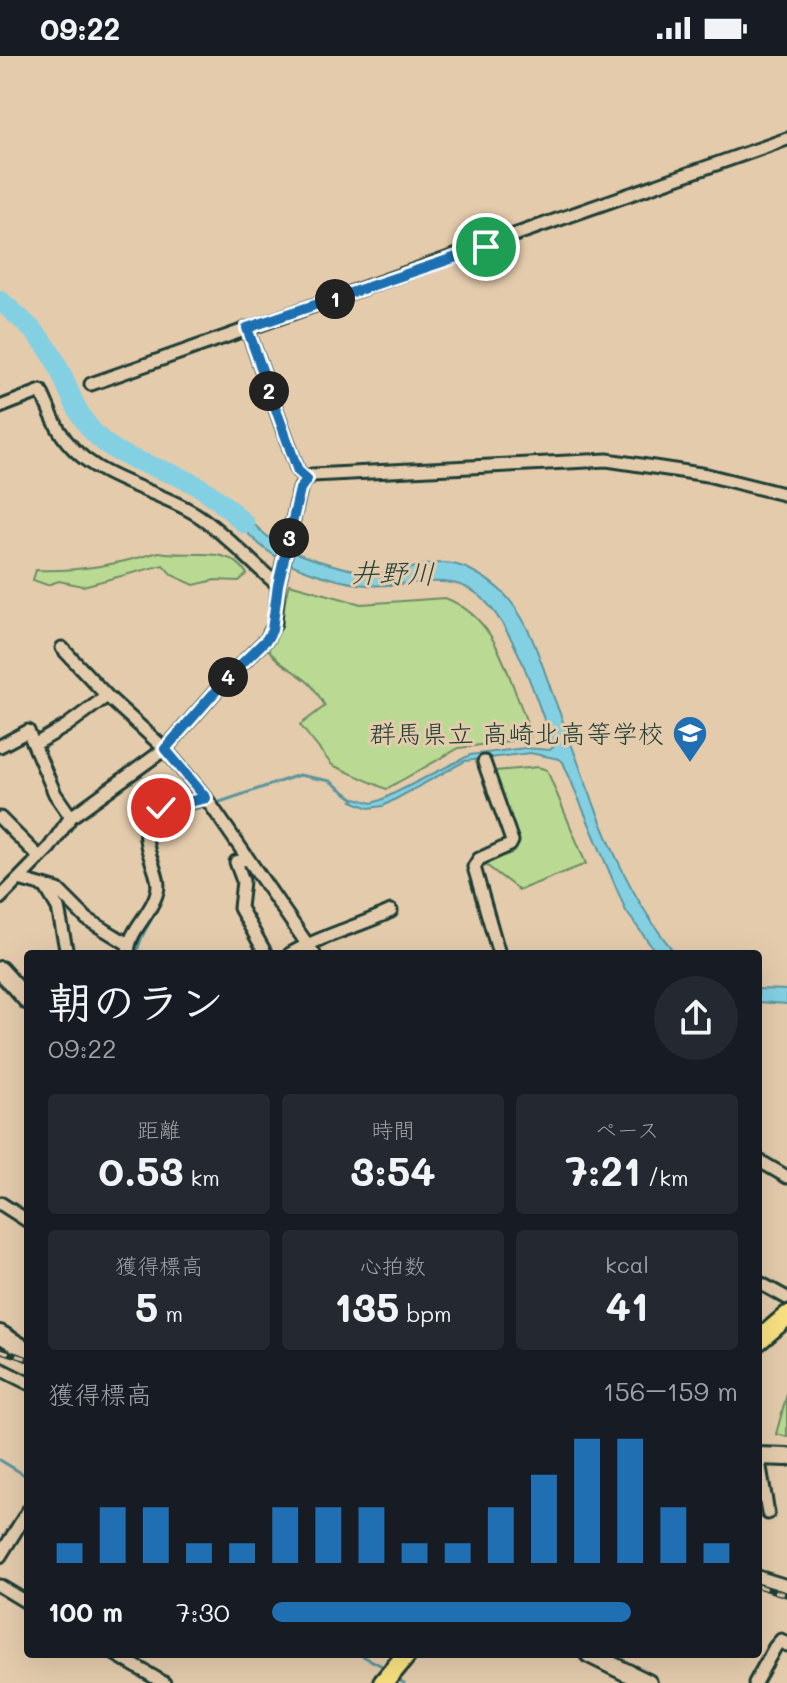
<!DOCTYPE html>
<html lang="ja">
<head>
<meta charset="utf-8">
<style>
	:root { --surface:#171b24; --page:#242831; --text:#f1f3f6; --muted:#9ea1a6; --accent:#1f6fb2 }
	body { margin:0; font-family:Mali,"Klee One",sans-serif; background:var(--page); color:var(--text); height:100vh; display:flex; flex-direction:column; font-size:30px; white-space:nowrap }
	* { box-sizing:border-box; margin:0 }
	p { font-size:26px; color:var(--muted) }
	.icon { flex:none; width:44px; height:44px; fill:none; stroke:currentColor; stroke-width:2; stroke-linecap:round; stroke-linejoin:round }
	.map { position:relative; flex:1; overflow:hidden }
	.panel { position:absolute; left:24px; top:894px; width:738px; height:708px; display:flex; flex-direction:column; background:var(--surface); border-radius:8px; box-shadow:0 8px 32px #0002 }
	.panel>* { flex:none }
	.pin { position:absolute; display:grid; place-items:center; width:68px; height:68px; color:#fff; margin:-34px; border:4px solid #fff; border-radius:50%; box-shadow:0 2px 8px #0007 }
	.km { position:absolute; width:40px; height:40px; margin:-20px; border-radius:50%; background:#222; color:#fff; font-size:22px; line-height:40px; text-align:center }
	.round { display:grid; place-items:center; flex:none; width:84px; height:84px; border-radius:42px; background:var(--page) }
	.head { display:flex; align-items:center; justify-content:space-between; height:136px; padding:0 24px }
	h1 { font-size:44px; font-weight:700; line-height:60px }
	.stats { display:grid; grid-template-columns:repeat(3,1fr); gap:12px; height:136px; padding:8px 24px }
	.stats div { display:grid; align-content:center; border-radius:8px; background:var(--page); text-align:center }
	.stats b { font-size:40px; font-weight:700 }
	.stats small { font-size:22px; font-weight:400 }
	.stats p { font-size:22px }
	.chart { height:224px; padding:16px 24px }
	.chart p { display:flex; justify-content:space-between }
	.chart svg { width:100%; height:144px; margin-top:8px; stroke:var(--accent); stroke-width:6 }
	ul { padding:0 24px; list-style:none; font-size:26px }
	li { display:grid; grid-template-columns:128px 96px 1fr; align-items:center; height:60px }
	li i { height:20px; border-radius:10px; background:var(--accent) }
	.status { display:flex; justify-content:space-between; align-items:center; height:56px; padding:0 40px; background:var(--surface); direction:ltr }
	.status svg { height:22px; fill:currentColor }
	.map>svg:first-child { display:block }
	.green { fill:#bada93; stroke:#6c8c64; stroke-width:2 }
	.water { fill:#84d0e3; stroke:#5c959d; stroke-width:2 }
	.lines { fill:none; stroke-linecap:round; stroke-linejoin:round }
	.stream { stroke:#5c959d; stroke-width:3 }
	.river { stroke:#84d0e3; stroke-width:20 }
	.street-casing { stroke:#1f3d34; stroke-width:17 }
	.secondary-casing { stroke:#1f3d34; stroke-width:22 }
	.primary-casing { stroke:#1f3d34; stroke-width:24 }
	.street { stroke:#e4cbac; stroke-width:11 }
	.secondary { stroke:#e4cbac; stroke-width:16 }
	.primary { stroke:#f9e181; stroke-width:18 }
	.rail-casing { stroke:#1f3d34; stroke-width:6 }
	.rail { stroke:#e4cbac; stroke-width:3; stroke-dasharray:9; stroke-linecap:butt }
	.route-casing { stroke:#fff; stroke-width:16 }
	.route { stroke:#1f6fb2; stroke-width:10 }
	.labels { text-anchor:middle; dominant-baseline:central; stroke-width:6; stroke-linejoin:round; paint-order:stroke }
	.poi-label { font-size:26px; fill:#1f3d34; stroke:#e4cbac; text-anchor:end }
	.water-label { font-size:28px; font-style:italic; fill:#24443d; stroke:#e4cbac }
</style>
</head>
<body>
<div class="status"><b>09:22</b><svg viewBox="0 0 49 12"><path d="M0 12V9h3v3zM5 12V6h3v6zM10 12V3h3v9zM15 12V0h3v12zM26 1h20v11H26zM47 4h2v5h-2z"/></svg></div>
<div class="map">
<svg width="787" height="1627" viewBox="0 0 787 1627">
	<rect width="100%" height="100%" fill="#e4cbac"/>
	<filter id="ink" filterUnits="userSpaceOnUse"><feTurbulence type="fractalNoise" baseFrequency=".0125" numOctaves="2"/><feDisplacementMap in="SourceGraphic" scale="16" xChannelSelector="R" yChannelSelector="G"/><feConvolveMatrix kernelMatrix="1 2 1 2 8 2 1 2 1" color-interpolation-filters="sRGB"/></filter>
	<g filter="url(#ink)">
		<!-- green -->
		<path class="green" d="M 159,496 C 187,502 230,488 247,518 L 239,525 L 215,524 L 194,529 L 172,519 L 163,509 L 83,530 L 59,525 L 47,529 L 33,524 L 36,514 C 79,516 118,508 159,496 Z
			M 289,528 L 361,548 L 445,542 C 487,558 501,596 515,635 C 521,652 528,664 530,682 L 459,692 L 386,733 L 332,709 L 300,669 L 325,650 C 321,643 316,634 310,628 C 296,614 277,609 267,591 C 285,571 282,551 289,528 Z
			M 538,711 L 547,714 L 586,808 L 519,834 L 482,806 L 513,793 L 517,788 L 495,723 L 496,715 Z
			M 787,1338 L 787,1381 L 776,1378 Z"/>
		<!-- water -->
		<path class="water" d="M 232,446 C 245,459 257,473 272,484 C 294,500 353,517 381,517 C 401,517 420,508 441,507 C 462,506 485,521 500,534 C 529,560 541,607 554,642 C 588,729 615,826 676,898 L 657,898 L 626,855 L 563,706 L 559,703 L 530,697 L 465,705 L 383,750 L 369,752 L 352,745 L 356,742 L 372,747 L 381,744 L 470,699 L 525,692 L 550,694 L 554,690 C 536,645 520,584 487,547 C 454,510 408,533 366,529 C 336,526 287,511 264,492 C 250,481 238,467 225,454 Z
			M 758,933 L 787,934 L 787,948 L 758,946 Z"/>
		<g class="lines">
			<!-- stream -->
			<path class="stream" d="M 214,748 L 299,719 L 330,725 L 354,743
				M 152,771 L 166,760 L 206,750
				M 43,839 L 54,856
				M 137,898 C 141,867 171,850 161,817
				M 0,1404 L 28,1421
				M 0,1538 L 28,1554
				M 102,1598 L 152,1627
				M 359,1598 L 382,1610
				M 395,1622 L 404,1627"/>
			<!-- river -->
			<path class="river" d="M 0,244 C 18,261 38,276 51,297 C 68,326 73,358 99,382 C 127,408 166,411 198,430 C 215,440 230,454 245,468"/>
			<!-- street casing -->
			<g class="street-casing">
				<path id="street" d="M 247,272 L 298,415 L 307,423
					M 91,328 L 787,83
					M 0,351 L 41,335 C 47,348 52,362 59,374 C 89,425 154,430 199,460 C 227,479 251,507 278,529
					M 62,592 L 107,640 L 165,693 L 206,742 L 314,898
					M 34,689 L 66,670 L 107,640
					M 0,690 L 28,675 L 55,738 L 71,761
					M 484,706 L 512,785 L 510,789 L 479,803 L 474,811 L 499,898
					M 0,762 L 39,801
					M 246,803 L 236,806 L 243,825 L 240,852 L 266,898
					M 19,823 L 58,834 L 87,863 L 128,888
					M 45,830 L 58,852 L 67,898
					M 0,842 L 49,792 L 71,761 L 165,693 L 229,620 L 267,583 L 275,567 L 278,529 L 300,433 L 303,427 L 312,419 L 607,404 L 707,419 L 787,439
					M 128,898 C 129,872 151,860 157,836 C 160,826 155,816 152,806 C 132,750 160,752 206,742
					M 290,898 C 322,879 358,871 391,855
					M 758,1104 L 787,1121
					M 0,1147 L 28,1165
					M 758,1226 L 787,1242
					M 0,1313 L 28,1327
					M 758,1400 L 768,1457
					M 0,1500 L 28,1455
					M 758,1521 L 787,1530
					M 0,1530 L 28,1547
					M 115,1598 L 164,1627
					M 755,1627 L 775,1591 L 781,1584 L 787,1589"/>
			</g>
			<!-- secondary casing -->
			<g class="secondary-casing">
				<path id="secondary" d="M 0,914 L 28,945
					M 0,1278 L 28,1295
					M 758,1400 L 787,1401
					M 589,1598 L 648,1627"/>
			</g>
			<!-- primary casing -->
			<g class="primary-casing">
				<path id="primary" d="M 758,1285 L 787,1260
					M 383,1627 L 407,1598"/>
			</g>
			<!-- street -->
			<use href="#street" class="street"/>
			<!-- secondary -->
			<use href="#secondary" class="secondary"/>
			<!-- primary -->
			<use href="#primary" class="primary"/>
			<!-- rail casing -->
			<g class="rail-casing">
				<path id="rail" d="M 0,1294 L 28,1303
					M 758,1530 L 787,1539"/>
			</g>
			<!-- rail -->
			<use href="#rail" class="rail"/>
		</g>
	</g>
	<g class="lines" filter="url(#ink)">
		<!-- route casing -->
		<g class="route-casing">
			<path id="route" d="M 161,752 L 206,742 L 165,693 L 229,620 L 267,583 L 272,574 L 278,529 L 300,433 L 307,423 L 298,415 L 247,272 L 486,191"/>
		</g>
		<!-- route -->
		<use href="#route" class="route"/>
	</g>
	<!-- icons -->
	<defs>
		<g id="school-pin" transform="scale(1.8)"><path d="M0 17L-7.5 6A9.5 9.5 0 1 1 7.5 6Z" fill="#1f6fb2" stroke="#e4cbac"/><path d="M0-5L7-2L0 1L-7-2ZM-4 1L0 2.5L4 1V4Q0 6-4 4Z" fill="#fff"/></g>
	</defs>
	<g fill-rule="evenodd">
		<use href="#school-pin" x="690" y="677"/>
	</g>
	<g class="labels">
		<!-- poi labels -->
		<g class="poi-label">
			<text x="664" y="677">群馬県立 高崎北高等学校</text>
		</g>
		<!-- water labels -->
		<g class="water-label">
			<text transform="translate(393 516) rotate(1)">井野川</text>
		</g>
	</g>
</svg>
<div class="pin" style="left:486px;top:191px;background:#1e9e55"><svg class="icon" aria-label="arrive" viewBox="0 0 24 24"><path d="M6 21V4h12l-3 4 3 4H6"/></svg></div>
<div class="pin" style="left:161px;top:752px;background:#d93025"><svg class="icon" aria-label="check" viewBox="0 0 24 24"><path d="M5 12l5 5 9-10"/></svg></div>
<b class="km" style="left:335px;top:243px">1</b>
<b class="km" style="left:269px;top:335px">2</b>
<b class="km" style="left:289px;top:482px">3</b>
<b class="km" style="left:228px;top:621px">4</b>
<section class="panel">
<div class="head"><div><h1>朝のラン</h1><p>09:22</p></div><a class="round"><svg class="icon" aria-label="share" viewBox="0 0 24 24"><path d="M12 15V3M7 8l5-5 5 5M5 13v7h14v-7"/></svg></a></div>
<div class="stats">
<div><p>距離</p><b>0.53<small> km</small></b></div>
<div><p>時間</p><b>3:54</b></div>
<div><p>ペース</p><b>7:21<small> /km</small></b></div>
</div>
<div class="stats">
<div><p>獲得標高</p><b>5<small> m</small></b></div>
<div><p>心拍数</p><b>135<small> bpm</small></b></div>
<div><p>kcal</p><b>41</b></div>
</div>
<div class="chart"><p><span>獲得標高</span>156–159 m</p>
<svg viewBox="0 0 160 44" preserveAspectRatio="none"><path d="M5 44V38M15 44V27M25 44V27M35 44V38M45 44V38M55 44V27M65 44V27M75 44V27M85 44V38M95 44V38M105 44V27M115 44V17M125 44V6M135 44V6M145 44V27M155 44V38"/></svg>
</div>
<ul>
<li><b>100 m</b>7:30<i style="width:77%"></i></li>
</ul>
</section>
</div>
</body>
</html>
